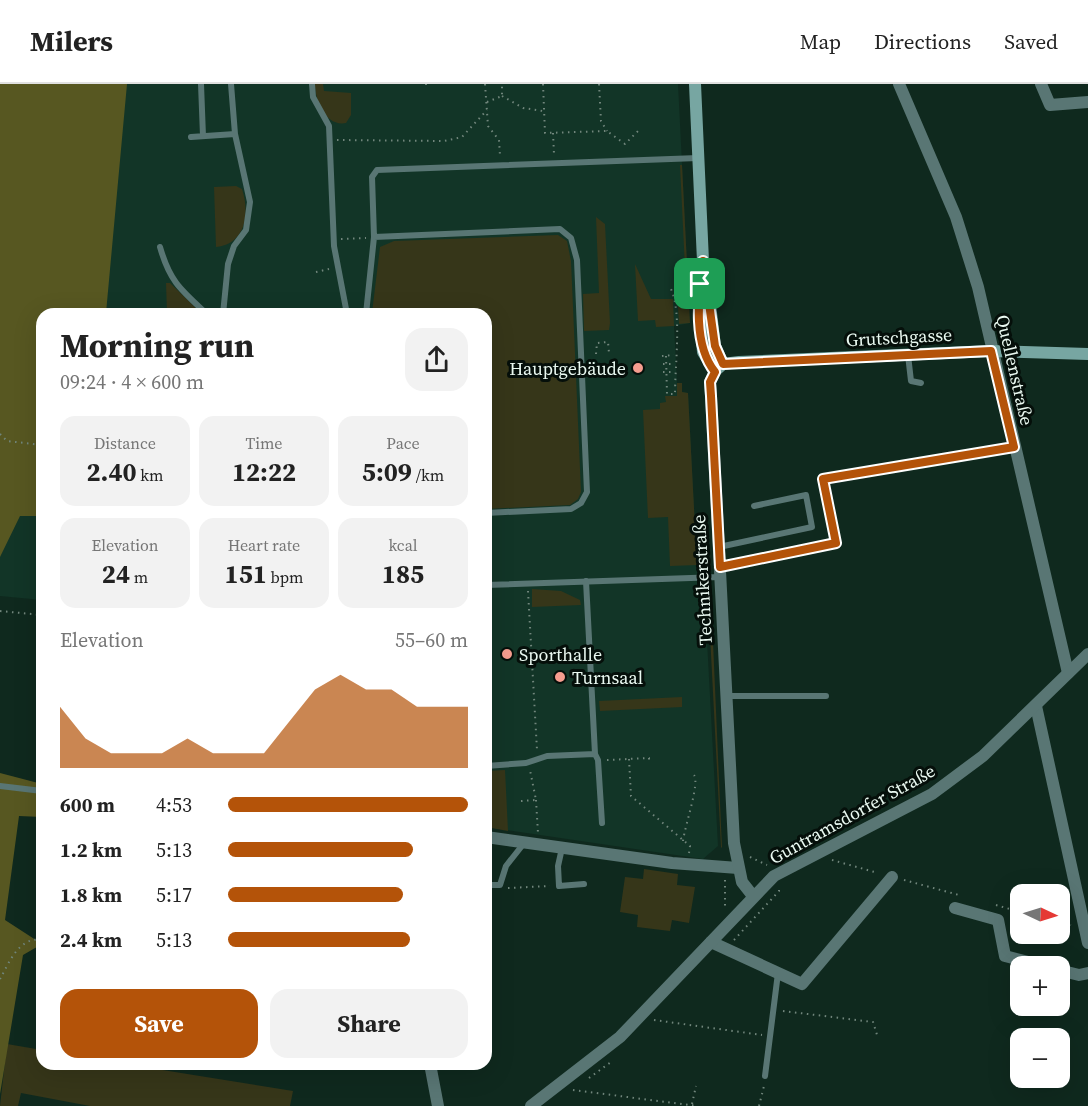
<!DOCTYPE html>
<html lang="en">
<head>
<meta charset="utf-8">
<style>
	:root { --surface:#fff; --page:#f2f2f2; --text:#222; --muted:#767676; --line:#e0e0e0; --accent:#b45309 }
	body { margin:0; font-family:"Source Serif 4",serif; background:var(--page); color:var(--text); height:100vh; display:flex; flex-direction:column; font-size:22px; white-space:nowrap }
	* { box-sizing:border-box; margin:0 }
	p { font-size:20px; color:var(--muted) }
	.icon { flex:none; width:33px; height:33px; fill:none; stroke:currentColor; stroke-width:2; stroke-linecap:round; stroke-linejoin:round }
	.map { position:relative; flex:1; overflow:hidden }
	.sheet { position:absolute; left:36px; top:224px; width:456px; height:762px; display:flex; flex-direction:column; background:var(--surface); border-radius:18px; box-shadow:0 6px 24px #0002 }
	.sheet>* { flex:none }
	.needle { width:39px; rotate:94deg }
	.tools { position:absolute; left:1010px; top:800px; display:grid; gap:12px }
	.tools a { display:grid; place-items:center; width:60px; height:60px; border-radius:12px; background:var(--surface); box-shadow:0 6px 24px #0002; font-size:30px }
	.pin { position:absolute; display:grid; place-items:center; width:51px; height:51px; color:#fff; margin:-26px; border-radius:12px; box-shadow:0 3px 9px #0006 }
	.round { display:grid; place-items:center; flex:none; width:63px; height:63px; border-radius:18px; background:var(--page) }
	.headline { display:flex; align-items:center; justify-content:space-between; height:102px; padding:0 24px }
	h1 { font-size:33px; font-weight:700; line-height:45px }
	.figures { display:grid; grid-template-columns:repeat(3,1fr); gap:9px; height:102px; padding:6px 24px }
	.figures div { display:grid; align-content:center; border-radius:15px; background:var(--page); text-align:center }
	.figures b { font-size:26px; font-weight:700 }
	.figures small { font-size:16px; font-weight:400 }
	.figures p { font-size:16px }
	.chart { height:168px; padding:12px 24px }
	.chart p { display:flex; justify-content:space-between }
	.chart svg { width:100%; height:108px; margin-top:6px; fill:var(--accent); opacity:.7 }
	.primary-button { display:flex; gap:12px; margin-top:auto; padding:12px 24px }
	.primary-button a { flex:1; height:69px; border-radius:18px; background:var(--accent); color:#fff; font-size:24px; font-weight:700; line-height:69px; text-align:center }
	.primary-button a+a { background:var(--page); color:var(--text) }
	ul { padding:0 24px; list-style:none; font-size:20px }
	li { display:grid; grid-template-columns:96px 72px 1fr; align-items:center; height:45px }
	li i { height:15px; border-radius:8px; background:var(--accent) }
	header { display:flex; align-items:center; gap:36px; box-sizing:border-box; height:84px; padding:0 30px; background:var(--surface); border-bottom:2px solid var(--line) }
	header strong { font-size:28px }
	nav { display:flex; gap:33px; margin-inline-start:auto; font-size:21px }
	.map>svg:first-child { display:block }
	.built { fill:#123527 }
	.green { fill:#363619 }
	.forest { fill:#575721 }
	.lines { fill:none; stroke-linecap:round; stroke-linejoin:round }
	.path { stroke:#71867c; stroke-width:2; stroke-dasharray:1.5 4.5; stroke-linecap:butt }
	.service { stroke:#597674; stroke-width:6 }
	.minor { stroke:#597674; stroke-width:12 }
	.tertiary { stroke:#597674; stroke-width:12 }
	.secondary { stroke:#77a6a2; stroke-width:12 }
	.route-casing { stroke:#fff; stroke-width:12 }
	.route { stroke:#b45309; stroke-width:8 }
	.poi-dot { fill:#f59d8f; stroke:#050f0a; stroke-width:2 }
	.labels { text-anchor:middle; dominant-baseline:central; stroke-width:6; stroke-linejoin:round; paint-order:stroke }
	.street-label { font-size:18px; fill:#eaf9f1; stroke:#050f0a }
	.poi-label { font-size:18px; fill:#eaf9f1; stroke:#050f0a; text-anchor:start }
</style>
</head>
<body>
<header>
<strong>Milers</strong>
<nav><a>Map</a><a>Directions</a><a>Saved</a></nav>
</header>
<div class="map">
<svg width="1088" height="1022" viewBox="0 0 1088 1022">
	<rect width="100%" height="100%" fill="#0f291e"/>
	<!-- built -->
	<path class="built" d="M 0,0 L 678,0 L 690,239 L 674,242 L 677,299 L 682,299 L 682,308 L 688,309 L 697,481 L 704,500 L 718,762 L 703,775 L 486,743 L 486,230 L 42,230 L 42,516 L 0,512 Z"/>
	<!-- green -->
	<path class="green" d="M 315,0 L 323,0 L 324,7 L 351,9 L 351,31 L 346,39 C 326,43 315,17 315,0 Z
		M 680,81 L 682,81 L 690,239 L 679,240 L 677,206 L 686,205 Z
		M 236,102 L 242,105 C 250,129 246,160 216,163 L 214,103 Z
		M 596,133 L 605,140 L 610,239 L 609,246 L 584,247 L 583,210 L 599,209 Z
		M 558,151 L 567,157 L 571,177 L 581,408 L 578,415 L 570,421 L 486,425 L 486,230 L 372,229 L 380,163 L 394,157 Z
		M 635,180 L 651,215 L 673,215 L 674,242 L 656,243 L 655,236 L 638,237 Z
		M 166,199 L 170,199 L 201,229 L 167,229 Z
		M 677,299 L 682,299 L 682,308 L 688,309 L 697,481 L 670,482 L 668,433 L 648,434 L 643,326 L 660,325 L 660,319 L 666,318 L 665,312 L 677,312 Z
		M 532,505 L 561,507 L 580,516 L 581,521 L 532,523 Z
		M 708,512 L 711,512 L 722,764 L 721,763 Z
		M 682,613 L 682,623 L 600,627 L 599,617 Z
		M 505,686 L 508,747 L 486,743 L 486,687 Z
		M 644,785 L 678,790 L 677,801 L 695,803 L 689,839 L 672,836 L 670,847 L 637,843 L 638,831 L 620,828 L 625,793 L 643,795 Z
		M 7,960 L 42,966 L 42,980 L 125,980 L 293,1007 L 290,1022 L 90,1022 L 21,1009 L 18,1022 L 0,1022 Z"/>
	<!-- forest -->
	<path class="forest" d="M 0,0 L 127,0 L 106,229 L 42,230 L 42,432 L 20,432 L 0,473 Z
		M 0,689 L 42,700 L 42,733 L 19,732 L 5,836 L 42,860 L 23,871 L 0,1010 Z"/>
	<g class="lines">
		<!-- path -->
		<path class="path" d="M 426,0 L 426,1
			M 485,0 L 488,42 L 499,56 L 500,72
			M 543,0 L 545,49 L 607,47 L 625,60 L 639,46
			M 599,0 L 601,37 L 607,47
			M 502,12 L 523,24 L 543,27
			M 487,18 L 502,12 L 502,0
			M 553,49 L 554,70
			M 337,56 L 444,57 L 462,53 L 487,26
			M 341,155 L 366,154
			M 316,188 L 329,185
			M 596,270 L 597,259 L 608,258 L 609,269
			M 662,272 L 674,271
			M 666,272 L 667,310 L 675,310 C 675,280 682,230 671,205
			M 663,280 L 675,280
			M 663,288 L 675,288
			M 0,350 L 7,357 L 42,361
			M 731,481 L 836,459 L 823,395 L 1005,364
			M 528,507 L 537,666
			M 0,527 L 42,531
			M 629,675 L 631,712 L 690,762 L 689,769
			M 607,676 L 649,674 L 649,678
			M 536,716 L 538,749
			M 521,717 L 536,716 L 530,686
			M 683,757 C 685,741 700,699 694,691
			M 750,773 L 767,781
			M 832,776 L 878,789
			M 725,796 L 725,824
			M 904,796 L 959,811
			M 508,804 L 550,802
			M 996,821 L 1020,828
			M 1059,838 L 1071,841
			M 734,856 L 779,807 L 779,804
			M 0,895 C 9,879 19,852 42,856
			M 783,927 L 873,938 L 878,954
			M 654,936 L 762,951
			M 589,994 L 611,978
			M 573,1006 L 697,1022
			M 692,1020 L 696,1002
			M 759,1022 L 764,1002"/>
		<!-- service -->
		<path class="service" d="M 201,0 L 203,52
			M 312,0 L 313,13 L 329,42 L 334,162 L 347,230
			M 191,53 L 235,50
			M 374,153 L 560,145 L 571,154 L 577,176 L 587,408 L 581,419 L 571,425 L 486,429
			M 160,163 C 170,198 181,206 207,230
			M 223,230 L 228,180 L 234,162 L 246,146 L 250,118 L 235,50 L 231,0
			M 366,230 L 374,153 L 372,93 L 377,86 L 698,74
			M 908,271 L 911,297 L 921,299
			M 719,463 L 812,443 L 806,411 L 754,422
			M 486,501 L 720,493
			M 726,612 L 826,612
			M 595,670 L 598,676 L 602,739
			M 486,682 L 526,679 L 547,672 L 595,670 L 586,497
			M 0,702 L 42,707
			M 562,764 L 558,782 L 559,802 L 584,800
			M 486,801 L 500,801 L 506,782 L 525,758
			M 765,992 L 778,889"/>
		<!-- minor -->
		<path class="minor" d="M 899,0 L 956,133 L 978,203 L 1068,589
			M 1041,0 L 1050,21 L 1088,18
			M 1036,622 L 1088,859
			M 486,753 L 672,779 L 738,784
			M 955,824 L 998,836 L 1005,872 L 1044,882
			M 711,858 L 802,900 L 892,793
			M 1059,886 L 1079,891 L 1088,889
			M 430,980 L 438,1022"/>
		<!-- tertiary -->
		<path class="tertiary" d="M 715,287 L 710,298 L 711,312 L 734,759 L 742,798 L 753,812
			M 531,1022 L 620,953 L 774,792 L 932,710 L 983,672 L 1088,570"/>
		<!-- secondary -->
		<path class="secondary" d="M 695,0 L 703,177 L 701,247 L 703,268 L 715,287 L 723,280 L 739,278 L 991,267 L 1088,270
			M 707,196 L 715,262 L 723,280"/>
	</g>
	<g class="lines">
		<!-- route casing -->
		<g class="route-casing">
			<path id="route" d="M 703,177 L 715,262 L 723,280 L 991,267 L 1014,363 L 823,395 L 836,459 L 720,483 L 711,312 L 710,298 L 715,288 C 692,259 699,211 703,177 Z"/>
		</g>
		<!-- route -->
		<use href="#route" class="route"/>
	</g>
	<!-- markers -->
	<g class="poi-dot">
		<circle cx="638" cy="284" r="6"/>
		<circle cx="507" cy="570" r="6"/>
		<circle cx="560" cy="593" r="6"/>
	</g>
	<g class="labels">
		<!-- street labels -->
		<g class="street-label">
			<text transform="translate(899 253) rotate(-3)">Grutschgasse</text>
			<text transform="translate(1015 286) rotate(77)">Quellenstraße</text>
			<text transform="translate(702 496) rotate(-93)">Technikerstraße</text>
			<text transform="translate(852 730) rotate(-29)">Guntramsdorfer Straße</text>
		</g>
		<!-- poi labels -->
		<g class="poi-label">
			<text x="626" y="284" text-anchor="end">Hauptgebäude</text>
			<text x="519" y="570">Sporthalle</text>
			<text x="572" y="593">Turnsaal</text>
		</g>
	</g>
</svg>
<div class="tools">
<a><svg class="needle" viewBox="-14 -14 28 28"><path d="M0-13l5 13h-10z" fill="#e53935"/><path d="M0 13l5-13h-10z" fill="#767676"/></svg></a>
<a>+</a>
<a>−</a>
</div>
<div class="pin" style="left:700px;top:200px;background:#1e9e55"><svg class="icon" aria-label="arrive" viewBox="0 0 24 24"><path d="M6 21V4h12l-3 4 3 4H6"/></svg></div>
<section class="sheet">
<div class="headline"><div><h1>Morning run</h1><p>09:24 · 4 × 600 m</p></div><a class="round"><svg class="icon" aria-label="share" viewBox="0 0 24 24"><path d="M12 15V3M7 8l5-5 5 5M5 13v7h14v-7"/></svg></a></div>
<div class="figures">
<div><p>Distance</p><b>2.40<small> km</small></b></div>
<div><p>Time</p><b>12:22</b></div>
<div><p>Pace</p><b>5:09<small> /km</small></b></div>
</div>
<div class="figures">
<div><p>Elevation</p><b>24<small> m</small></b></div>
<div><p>Heart rate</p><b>151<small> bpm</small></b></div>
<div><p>kcal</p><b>185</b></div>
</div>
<div class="chart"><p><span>Elevation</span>55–60 m</p>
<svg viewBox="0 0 160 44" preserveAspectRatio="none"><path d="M0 44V19L10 32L20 38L30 38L40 38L50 32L60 38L70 38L80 38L90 25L100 12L110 6L120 12L130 12L140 19L150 19L160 19V44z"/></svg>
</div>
<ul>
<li><b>600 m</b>4:53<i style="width:100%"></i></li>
<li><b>1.2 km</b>5:13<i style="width:77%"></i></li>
<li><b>1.8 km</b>5:17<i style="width:73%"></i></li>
<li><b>2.4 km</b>5:13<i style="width:76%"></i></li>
</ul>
<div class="primary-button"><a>Save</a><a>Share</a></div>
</section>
</div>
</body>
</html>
